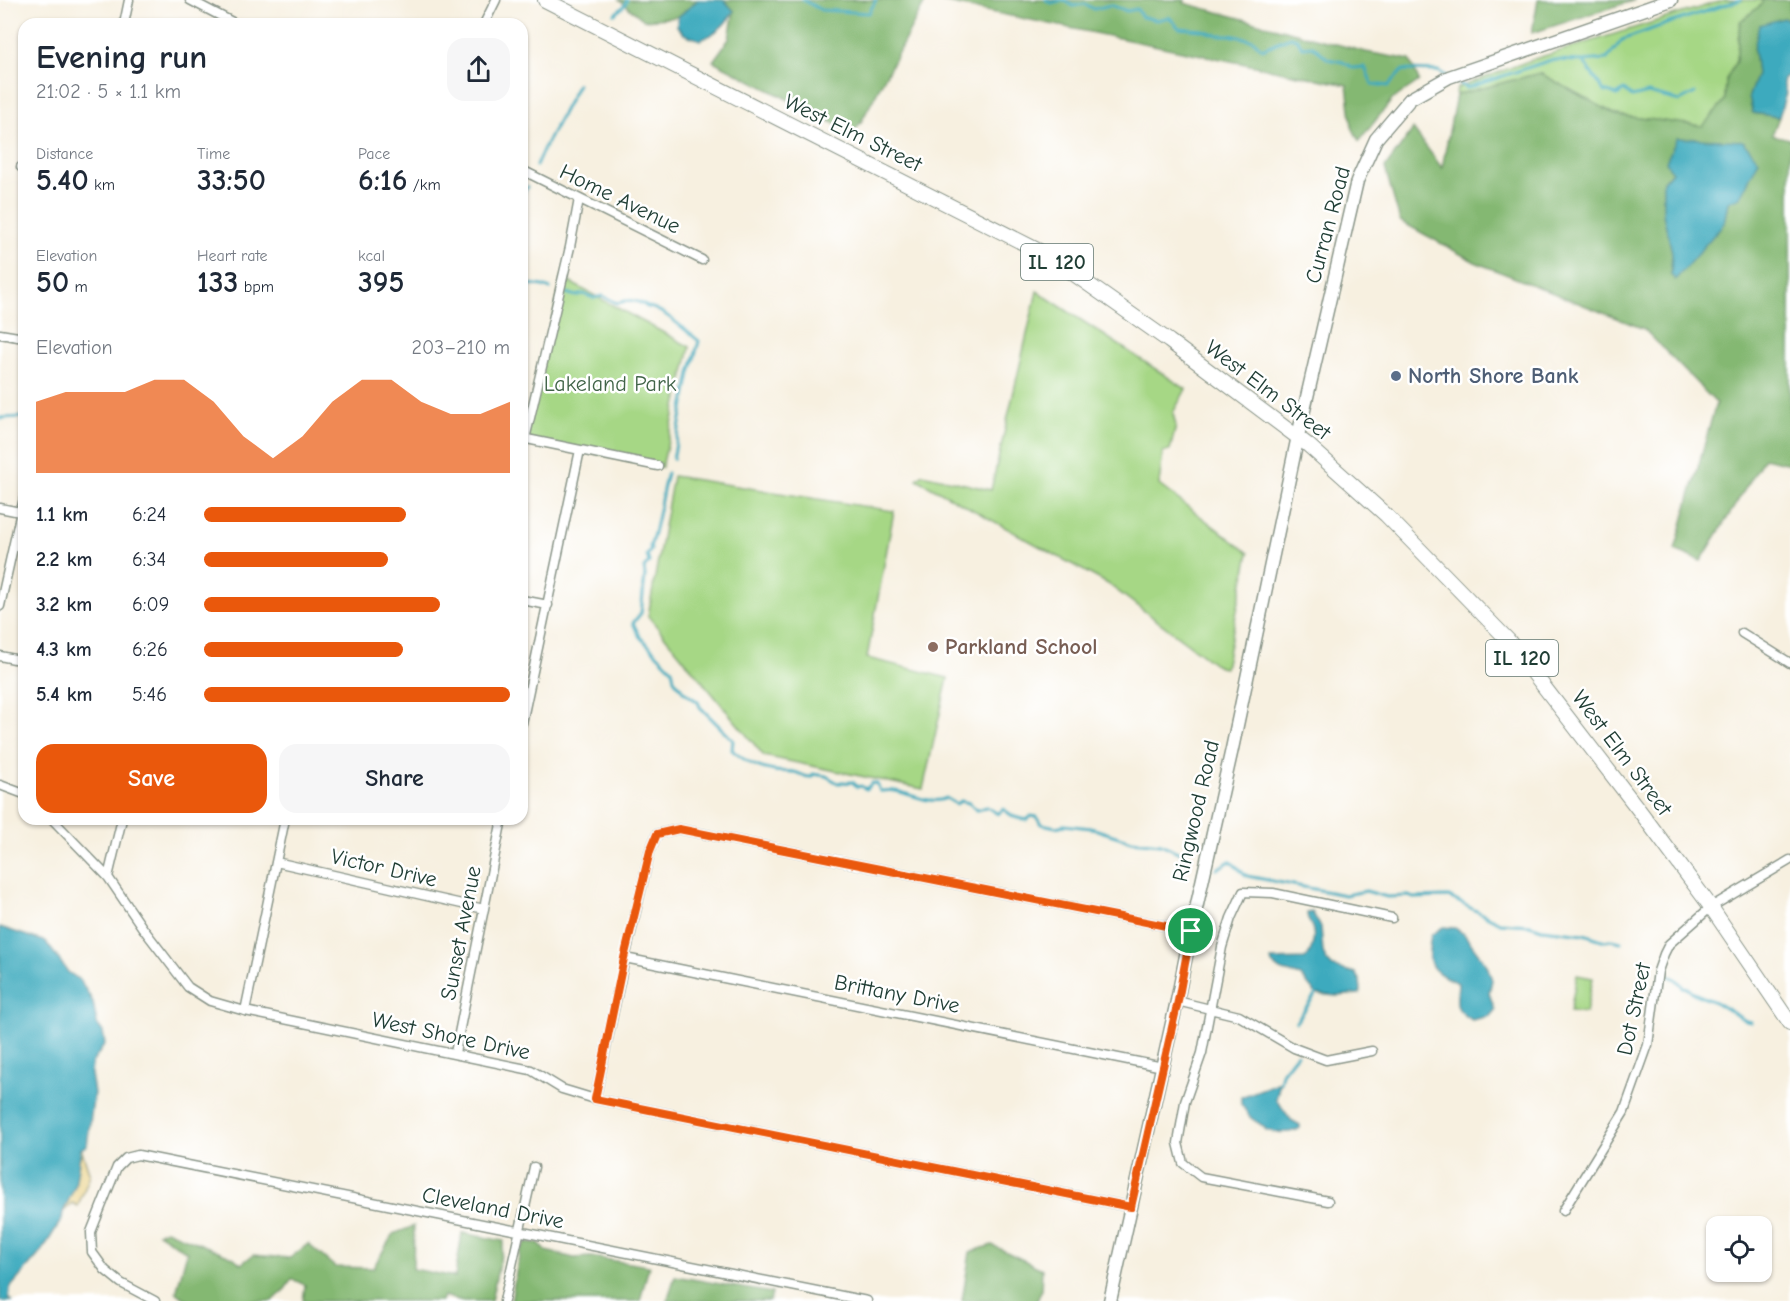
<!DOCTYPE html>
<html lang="en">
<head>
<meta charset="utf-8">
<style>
	:root { --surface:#fff; --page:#f6f6f7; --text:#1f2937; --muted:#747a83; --accent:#ea580c }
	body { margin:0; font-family:"Comic Neue",sans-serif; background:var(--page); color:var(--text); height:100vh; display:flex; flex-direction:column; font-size:22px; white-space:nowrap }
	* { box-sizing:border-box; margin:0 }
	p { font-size:20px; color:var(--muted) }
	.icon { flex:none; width:33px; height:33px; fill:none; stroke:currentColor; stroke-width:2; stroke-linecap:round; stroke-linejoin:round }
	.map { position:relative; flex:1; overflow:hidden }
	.side { position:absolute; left:18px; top:18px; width:510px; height:807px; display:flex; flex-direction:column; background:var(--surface); border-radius:18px; box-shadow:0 2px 4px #0004 }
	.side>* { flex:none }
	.buttons { position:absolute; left:1706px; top:1216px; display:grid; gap:12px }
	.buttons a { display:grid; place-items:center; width:66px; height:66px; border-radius:12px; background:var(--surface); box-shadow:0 2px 4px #0004; font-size:30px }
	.pin { position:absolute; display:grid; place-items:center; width:51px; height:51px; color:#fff; margin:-26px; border:3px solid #fff; border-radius:50%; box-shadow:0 2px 6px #0007 }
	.round { display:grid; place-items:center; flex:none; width:63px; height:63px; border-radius:18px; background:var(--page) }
	.summary { display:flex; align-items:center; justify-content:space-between; height:102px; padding:0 18px }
	h1 { font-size:33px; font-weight:600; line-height:45px }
	.metrics { display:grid; grid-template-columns:repeat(3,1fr); gap:9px; height:102px; padding:6px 18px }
	.metrics div { display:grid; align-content:center }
	.metrics b { font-size:30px; font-weight:600 }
	.metrics small { font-size:16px; font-weight:400 }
	.metrics p { font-size:16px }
	.chart { height:168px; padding:12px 18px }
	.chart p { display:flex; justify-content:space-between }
	.chart svg { width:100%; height:108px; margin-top:6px; fill:var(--accent); opacity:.7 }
	.primary-button { display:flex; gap:12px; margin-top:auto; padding:12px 18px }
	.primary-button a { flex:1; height:69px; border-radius:18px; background:var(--accent); color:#fff; font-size:24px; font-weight:600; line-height:69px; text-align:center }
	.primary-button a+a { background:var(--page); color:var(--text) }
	ul { padding:0 18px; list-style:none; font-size:20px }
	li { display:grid; grid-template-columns:96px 72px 1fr; align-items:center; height:45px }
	li i { height:15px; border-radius:8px; background:var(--accent) }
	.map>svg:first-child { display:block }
	.green { fill:#a6d785; stroke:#628a5c; stroke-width:1.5 }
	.forest { fill:#84b872; stroke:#527a53; stroke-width:1.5; fill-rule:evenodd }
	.sand { fill:#eeda9e; stroke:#868c69; stroke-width:1.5 }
	.water { fill:#3eaabe; stroke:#2e7479; stroke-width:1.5 }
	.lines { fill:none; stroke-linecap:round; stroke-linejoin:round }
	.stream { stroke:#3eaabe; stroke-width:3 }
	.street-casing { stroke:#8b968a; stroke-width:11 }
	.secondary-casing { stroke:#8b968a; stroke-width:15 }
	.primary-casing { stroke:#8b968a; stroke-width:16 }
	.street { stroke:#fff; stroke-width:8 }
	.secondary { stroke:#fff; stroke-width:12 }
	.primary { stroke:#fff; stroke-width:14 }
	.route-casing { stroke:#fff; stroke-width:12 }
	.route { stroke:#ea580c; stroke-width:8 }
	.service-dot { fill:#5c6f8a; stroke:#fff; stroke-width:2 }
	.education-dot { fill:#8d6e63; stroke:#fff; stroke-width:2 }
	.labels { text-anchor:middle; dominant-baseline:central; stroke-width:5; stroke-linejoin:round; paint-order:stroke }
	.shield { fill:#fff; stroke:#627771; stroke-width:1.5 }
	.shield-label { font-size:21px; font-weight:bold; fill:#1f3d34 }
	.street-label { font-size:22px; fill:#1f3d34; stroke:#fff }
	.service-label { font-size:22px; font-weight:bold; fill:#4e5e75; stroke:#fff; text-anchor:start }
	.park-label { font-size:22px; fill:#416448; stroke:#fff }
	.education-label { font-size:22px; font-weight:bold; fill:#785e54; stroke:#fff; text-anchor:start }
</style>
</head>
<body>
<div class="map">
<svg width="1790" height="1301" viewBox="0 0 1790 1301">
	<rect width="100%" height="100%" fill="#fff"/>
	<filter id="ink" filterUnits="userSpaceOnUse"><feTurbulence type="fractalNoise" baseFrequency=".0167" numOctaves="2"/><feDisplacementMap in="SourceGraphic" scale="12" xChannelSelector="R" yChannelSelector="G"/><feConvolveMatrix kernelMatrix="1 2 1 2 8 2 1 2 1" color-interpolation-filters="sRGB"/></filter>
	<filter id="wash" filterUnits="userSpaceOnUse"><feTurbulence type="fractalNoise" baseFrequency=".008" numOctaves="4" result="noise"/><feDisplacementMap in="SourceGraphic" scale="24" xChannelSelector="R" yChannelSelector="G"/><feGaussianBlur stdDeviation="1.35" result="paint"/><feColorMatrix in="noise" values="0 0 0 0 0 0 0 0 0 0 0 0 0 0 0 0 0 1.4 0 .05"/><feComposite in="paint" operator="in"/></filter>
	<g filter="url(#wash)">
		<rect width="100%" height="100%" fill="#f7f0e0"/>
		<!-- green -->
		<path class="green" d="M 1724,0 L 1762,0 L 1762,4 L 1740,22 L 1736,61 L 1726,80 L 1725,100 L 1703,127 L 1616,115 L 1540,73 L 1456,95 L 1457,88 L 1531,60 Z
			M 562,278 L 690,347 L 662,467 L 525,439 Z
			M 1037,291 L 1186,389 L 1173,413 L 1176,426 L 1170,450 L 1163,452 L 1159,485 L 1249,553 L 1225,668 L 1219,667 L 1108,584 L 917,479 L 923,474 L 991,490 Z
			M 673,476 L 894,511 L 867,658 L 948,678 L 923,789 L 764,756 L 648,616 Z
			M 1577,975 L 1593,978 L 1586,1013 L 1570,1011 Z"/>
		<!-- forest -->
		<path class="forest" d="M 619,0 L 698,0 L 678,17 L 644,20 Z
			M 724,0 L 926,0 L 861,122 L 853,133 L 713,61 L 729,39 L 734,11 Z
			M 933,0 L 1185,0 L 1184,3 L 1366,52 L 1410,60 L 1419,81 L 1392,100 L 1359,141 L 1352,127 L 1347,85 Z
			M 1538,0 L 1635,0 L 1532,33 Z
			M 1762,0 L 1790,0 L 1790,21 L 1784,18 L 1754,49 L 1757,74 L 1749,96 L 1753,113 L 1779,117 L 1772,135 L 1790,139 L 1790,464 L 1764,458 L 1701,561 L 1675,550 L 1716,403 L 1644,329 L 1475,262 L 1400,221 L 1385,168 L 1413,129 L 1442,168 L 1456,95 L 1540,73 L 1616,115 L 1703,126 L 1725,100 L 1726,80 L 1736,61 L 1740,22 L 1762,4 ZM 1672,172 L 1728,202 L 1724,223 L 1671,274 L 1672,252 L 1663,214 L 1663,181 Z
			M 414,1226 L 413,1269 L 455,1277 L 462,1233 L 504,1241 L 491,1301 L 463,1301 L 443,1296 L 441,1301 L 303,1301 L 305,1285 L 292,1279 L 283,1292 L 272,1301 L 189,1301 L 176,1293 L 187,1252 L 158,1233 L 166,1230 L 233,1257 L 241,1264 L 253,1255 L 290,1258 L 308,1244 L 335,1267 L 373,1268 L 393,1234 Z
			M 526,1242 L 539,1243 L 546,1251 L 574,1258 L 591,1257 L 649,1266 L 640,1301 L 511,1301 L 520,1250 Z
			M 992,1245 L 1042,1269 L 1041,1291 L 1037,1301 L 962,1301 L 970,1252 Z
			M 675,1276 L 772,1293 L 770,1301 L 667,1301 Z"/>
		<!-- sand -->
		<path class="sand" d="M 81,1148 L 90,1175 L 78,1206 L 72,1203 L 63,1212 L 75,1186 Z"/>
		<!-- water -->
		<path class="water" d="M 698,0 L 724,0 L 734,11 C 725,25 716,34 700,40 L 684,34 L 677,26 L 678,17 Z
			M 1784,18 L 1790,21 L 1790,75 L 1784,78 L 1783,83 L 1786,93 L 1779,117 L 1753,113 L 1749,96 L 1757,74 L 1754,49 L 1759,25 Z
			M 1677,138 L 1743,141 L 1759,160 L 1740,197 L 1728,202 L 1724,223 L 1675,280 L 1671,274 L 1672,252 L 1663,214 L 1663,181 L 1672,172 L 1666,162 Z
			M 1312,912 L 1321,927 L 1323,952 L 1326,960 L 1333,967 L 1355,973 L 1360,981 L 1361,990 L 1359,994 L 1337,996 L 1316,994 L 1301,976 L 1280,970 L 1272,964 L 1271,960 L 1305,959 C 1311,953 1315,940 1313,931 C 1312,924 1307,921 1307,913 Z
			M 0,927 L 46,942 L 68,972 L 80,980 L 93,1002 L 97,1024 L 103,1032 L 105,1044 L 92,1063 L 91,1074 L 94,1093 L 87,1145 L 81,1149 L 75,1186 L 63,1212 L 62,1219 L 42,1251 L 10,1288 L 9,1299 L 12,1301 L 0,1301 Z
			M 1443,927 L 1455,928 L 1464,934 L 1487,965 L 1492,980 L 1489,993 L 1495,1010 L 1490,1016 L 1472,1020 C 1452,1008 1457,1004 1458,983 C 1431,971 1425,966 1431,935 Z
			M 1280,1082 L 1276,1099 L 1291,1120 L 1300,1125 L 1300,1128 C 1293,1134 1275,1133 1266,1130 C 1262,1123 1256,1123 1250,1117 C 1247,1113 1244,1108 1241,1104 L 1241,1097 Z"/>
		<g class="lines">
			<!-- stream -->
			<path class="stream" d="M 803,0 L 821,10 L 869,13 L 876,0
				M 1046,0 L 1051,3 L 1064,0 L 1073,6 L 1085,4 L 1094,9 L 1110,5 L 1127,11 L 1137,9 L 1142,17 L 1157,20 L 1169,17 L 1179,28 L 1202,30 L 1218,35 L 1230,35 L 1253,40 L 1262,49 L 1290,37 L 1297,39 L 1302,47 L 1313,46 L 1328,59 L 1343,62 L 1353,68 L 1365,67 L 1372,84 L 1388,86 L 1403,70 L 1438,71 L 1446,76
				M 615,14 L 624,6 L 627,0
				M 1583,61 L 1607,59 L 1622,40 L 1666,24 L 1741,0
				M 1454,80 L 1467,88 L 1551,60 L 1583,61 L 1604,91 L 1617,95 L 1624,90 L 1632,97 L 1648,93 L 1680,101 L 1695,93
				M 536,166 L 543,150 L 578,84
				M 522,195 L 527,187
				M 522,282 C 533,287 541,283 550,289
				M 566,293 L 576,296 L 583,294 L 594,298 L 603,296 L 617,303 C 629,300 637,299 647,307 C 661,307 687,332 699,341 L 690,373 L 673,459
				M 0,418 L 24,417
				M 667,473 C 660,499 658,523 650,547 L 651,550 L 647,555 L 649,562 L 644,568 L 645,575 L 641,613 L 633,623 L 640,637 L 672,669 L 674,679 L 684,692 L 698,702 L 700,707 L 733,740 L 732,750 C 743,760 759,769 775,771 C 781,772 788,771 794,772 C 801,773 804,778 812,777 L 813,774 L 826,776 L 838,783 L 853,782 L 857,787 L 861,786 L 866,789 L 872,783 L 877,784 L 880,791 C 885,791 890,790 895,791 C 909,793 932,806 946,798 L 956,804 L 961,801 L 969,803 L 977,810 L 987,807 L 998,814 L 1003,809 L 1014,817 L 1027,820 L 1031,816 L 1037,817 L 1042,824 L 1056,827 L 1064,825 L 1091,828 L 1131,841 L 1161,844 L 1186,856
				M 1217,869 L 1230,861 L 1247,876 L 1345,895 L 1366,891 L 1387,897 L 1409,896 L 1413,898 L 1449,897 L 1500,923 L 1530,925 L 1542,929 L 1584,934 L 1605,941 L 1612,940 L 1621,942
				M 1667,975 L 1676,979 L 1683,987 L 1689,988 L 1693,993 L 1715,1002 L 1746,1021 L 1751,1022
				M 1296,1022 L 1316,994
				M 1280,1082 L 1282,1073 L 1297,1054"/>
		</g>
	</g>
	<g filter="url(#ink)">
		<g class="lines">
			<!-- street casing -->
			<g class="street-casing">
				<path id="street" d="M 190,0 L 236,24
					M 124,24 L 129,0
					M 484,24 L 496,0
					M 21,167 L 24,167
					M 522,170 L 702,260
					M 0,334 L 24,338
					M 522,438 L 658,466
					M 525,439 L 570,247 L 579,199
					M 0,508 L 20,512
					M 522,600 L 548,605
					M 0,606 L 24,498
					M 1742,633 L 1790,663
					M 0,656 L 24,661
					M 522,723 L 580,450
					M 0,785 L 24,794
					M 52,819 L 108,877 L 142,927 L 188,987 L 210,1001 L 245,1011 L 531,1070 L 562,1089 L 595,1099 L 1131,1207
					M 276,862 L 484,909
					M 108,877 L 122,819
					M 625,958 L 1163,1067
					M 1177,1001 L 1239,1016 L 1294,1048 L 1326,1060 L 1372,1051
					M 245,1011 L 285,819
					M 455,1053 L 502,819
					M 595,1099 L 625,958 L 650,851 L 657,834 L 679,829 L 1191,931
					M 1328,1201 L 1201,1177 L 1183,1163 L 1178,1143 L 1185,1102 L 1202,1053 L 1222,947 L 1231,918 L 1243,892 L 1273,893 L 1392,918
					M 1563,1211 L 1624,1112 L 1648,1045 L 1658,971 L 1664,954 L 1669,944 L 1711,907 L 1790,860
					M 155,1301 L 121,1283 L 105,1270 L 92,1252 L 91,1232 L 117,1167 L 126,1158 L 138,1155 L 867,1301
					M 504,1301 L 534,1167"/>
			</g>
			<!-- secondary casing -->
			<g class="secondary-casing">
				<path id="secondary" d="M 1110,1301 L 1177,1001 L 1191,931 L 1232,749 L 1298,436 L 1357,181 L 1376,139 L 1410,99 L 1449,77 L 1671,0"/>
			</g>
			<!-- primary casing -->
			<g class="primary-casing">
				<path id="primary" d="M 545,0 L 1047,255 L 1169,341 L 1308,445 L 1386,515 L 1508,640 L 1642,814 L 1711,907 L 1790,1023"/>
			</g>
			<!-- street -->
			<use href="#street" class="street"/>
			<!-- secondary -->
			<use href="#secondary" class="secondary"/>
			<!-- primary -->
			<use href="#primary" class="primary"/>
		</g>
	</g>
	<g class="lines" filter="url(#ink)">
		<!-- route casing -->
		<g class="route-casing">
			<path id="route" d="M 679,829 L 1191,931 L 1178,1001 L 1131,1207 L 595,1099 L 624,958 L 650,851 L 657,834 Z"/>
		</g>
		<!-- route -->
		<use href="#route" class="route"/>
	</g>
	<!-- markers -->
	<circle class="service-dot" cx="1396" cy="376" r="6"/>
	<circle class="education-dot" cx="933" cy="647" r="6"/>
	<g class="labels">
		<!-- shield labels -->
		<g class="shield">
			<rect x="1021" y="244" width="72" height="36" rx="4.5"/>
			<rect x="1486" y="640" width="72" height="36" rx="4.5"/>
		</g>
		<g class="shield-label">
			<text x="1057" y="262">IL 120</text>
			<text x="1522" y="658">IL 120</text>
		</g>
		<!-- street labels -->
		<g class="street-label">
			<text transform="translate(853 133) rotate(26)">West Elm Street</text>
			<text transform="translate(620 199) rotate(26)">Home Avenue</text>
			<text transform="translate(1328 225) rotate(-75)">Curran Road</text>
			<text transform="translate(1268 390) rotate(37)">West Elm Street</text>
			<text transform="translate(1622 753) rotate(53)">West Elm Street</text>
			<text transform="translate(1196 811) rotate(-77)">Ringwood Road</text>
			<text transform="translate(384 868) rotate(13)">Victor Drive</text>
			<text transform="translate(461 933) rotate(-79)">Sunset Avenue</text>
			<text transform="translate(897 994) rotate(11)">Brittany Drive</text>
			<text transform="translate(1634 1009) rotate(-78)">Dot Street</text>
			<text transform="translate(451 1036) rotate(12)">West Shore Drive</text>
			<text transform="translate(493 1208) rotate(11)">Cleveland Drive</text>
		</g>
		<!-- service labels -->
		<g class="service-label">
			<text x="1408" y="376">North Shore Bank</text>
		</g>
		<!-- park labels -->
		<g class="park-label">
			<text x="610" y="384">Lakeland Park</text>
		</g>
		<!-- education labels -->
		<g class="education-label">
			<text x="945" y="647">Parkland School</text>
		</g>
	</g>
</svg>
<div class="buttons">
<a><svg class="icon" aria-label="locate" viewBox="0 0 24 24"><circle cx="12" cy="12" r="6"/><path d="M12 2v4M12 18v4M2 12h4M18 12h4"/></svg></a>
</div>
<div class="pin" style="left:1191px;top:931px;background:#1e9e55"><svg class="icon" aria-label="arrive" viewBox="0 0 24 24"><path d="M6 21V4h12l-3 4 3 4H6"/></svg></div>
<section class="side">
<div class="summary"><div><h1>Evening run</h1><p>21:02 · 5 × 1.1 km</p></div><a class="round"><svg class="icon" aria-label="share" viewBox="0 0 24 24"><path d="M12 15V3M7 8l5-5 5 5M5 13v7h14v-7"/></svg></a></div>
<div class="metrics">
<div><p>Distance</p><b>5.40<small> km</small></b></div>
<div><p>Time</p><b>33:50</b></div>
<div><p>Pace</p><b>6:16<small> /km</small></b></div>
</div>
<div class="metrics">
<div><p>Elevation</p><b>50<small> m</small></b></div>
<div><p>Heart rate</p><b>133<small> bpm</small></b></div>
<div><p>kcal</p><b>395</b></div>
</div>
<div class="chart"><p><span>Elevation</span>203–210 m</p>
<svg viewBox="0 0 160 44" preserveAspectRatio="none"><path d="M0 44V15L10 11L20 11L30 11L40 6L50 6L60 15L70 29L80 38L90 29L100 15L110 6L120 6L130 15L140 20L150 20L160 15V44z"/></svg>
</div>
<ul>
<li><b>1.1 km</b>6:24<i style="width:66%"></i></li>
<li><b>2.2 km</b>6:34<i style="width:60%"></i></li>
<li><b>3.2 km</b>6:09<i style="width:77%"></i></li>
<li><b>4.3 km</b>6:26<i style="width:65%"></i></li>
<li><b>5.4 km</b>5:46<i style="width:100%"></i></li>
</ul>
<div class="primary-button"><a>Save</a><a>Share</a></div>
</section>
</div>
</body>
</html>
